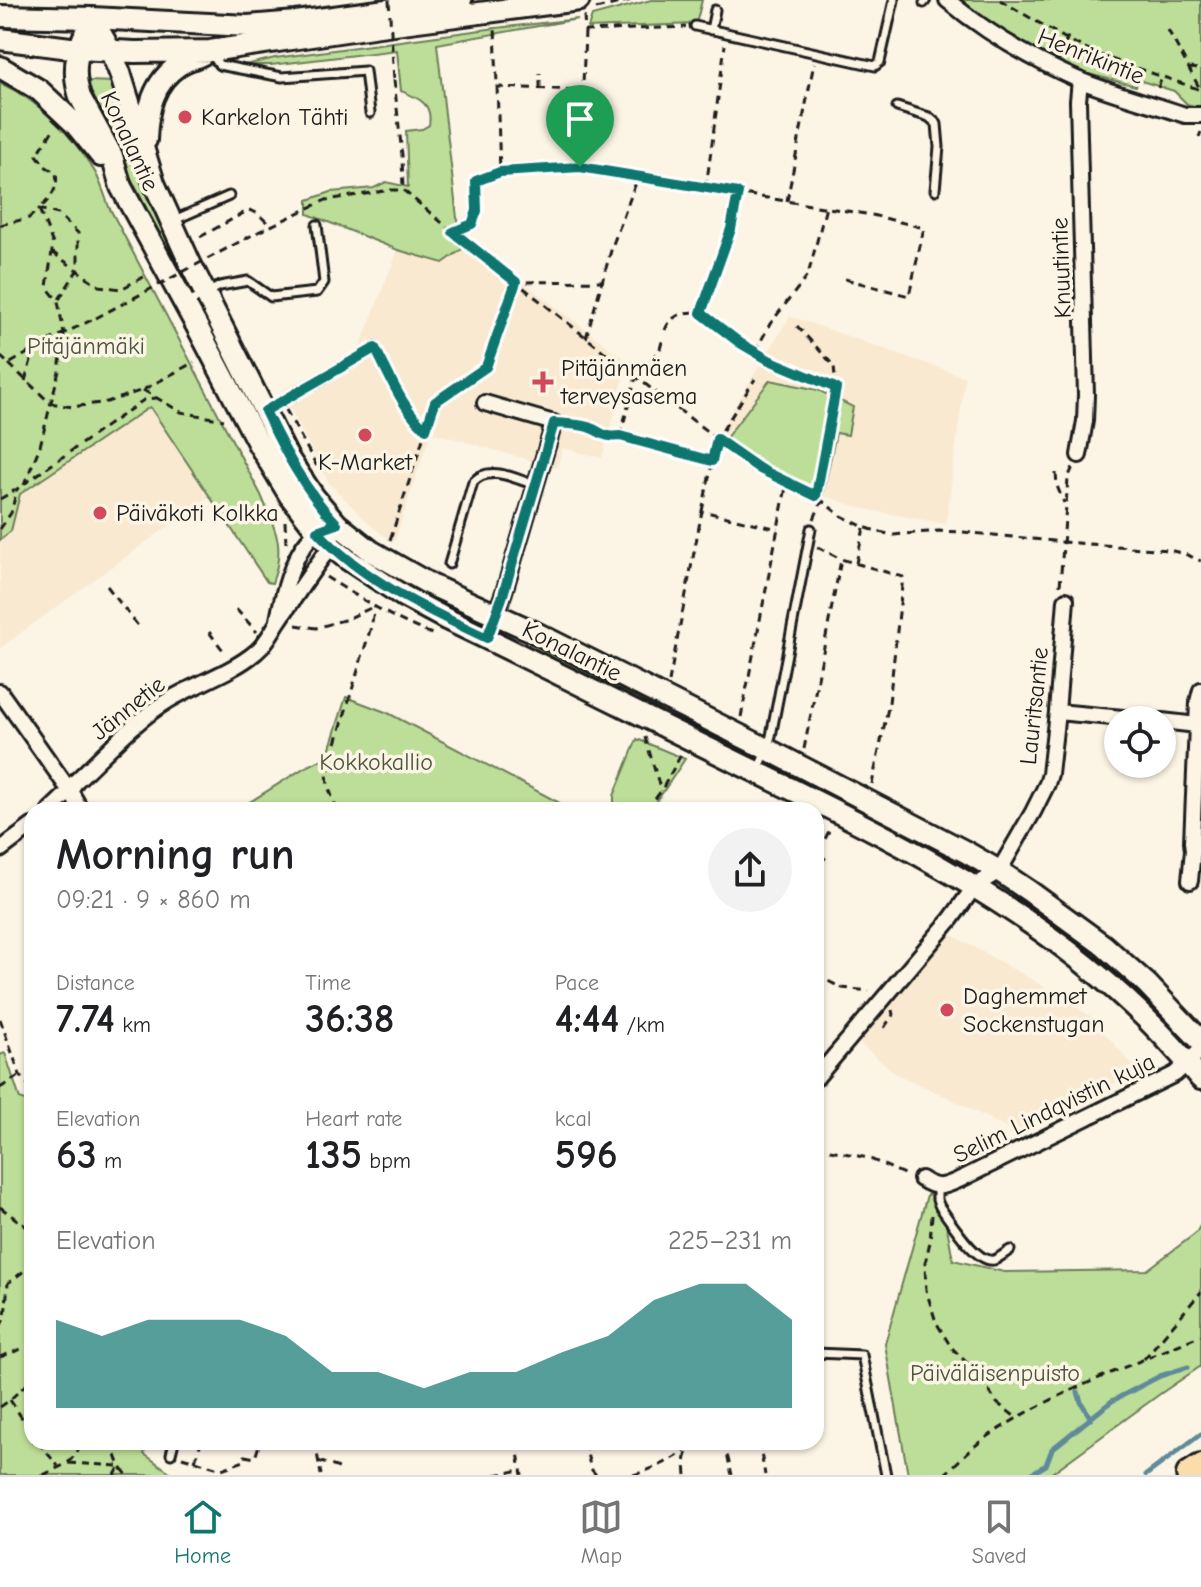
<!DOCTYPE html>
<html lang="en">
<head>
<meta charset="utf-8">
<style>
	:root { --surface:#fff; --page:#f2f2f2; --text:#202124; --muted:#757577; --line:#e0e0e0; --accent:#0f766e }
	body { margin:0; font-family:"Comic Neue",sans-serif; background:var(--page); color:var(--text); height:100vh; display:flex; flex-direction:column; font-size:30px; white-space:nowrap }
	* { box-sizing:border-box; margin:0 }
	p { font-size:26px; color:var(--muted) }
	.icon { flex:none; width:44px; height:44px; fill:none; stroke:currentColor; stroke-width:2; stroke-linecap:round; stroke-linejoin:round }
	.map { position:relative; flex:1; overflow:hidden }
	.side { position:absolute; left:24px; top:802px; width:800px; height:648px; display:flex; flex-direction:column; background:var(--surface); border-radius:24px; box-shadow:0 2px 6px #0004 }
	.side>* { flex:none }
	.buttons { position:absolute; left:1104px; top:706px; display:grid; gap:16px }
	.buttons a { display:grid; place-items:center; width:72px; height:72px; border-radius:50%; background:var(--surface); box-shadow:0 2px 6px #0004; font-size:40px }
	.pin { position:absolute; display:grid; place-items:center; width:68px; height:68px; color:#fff; margin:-82px -34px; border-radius:50% 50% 50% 0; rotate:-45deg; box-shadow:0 0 8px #0007 }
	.pin .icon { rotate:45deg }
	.round { display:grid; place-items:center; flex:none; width:84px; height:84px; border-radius:42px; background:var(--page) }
	.overview { display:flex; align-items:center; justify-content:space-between; height:136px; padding:0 32px }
	h1 { font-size:44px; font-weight:600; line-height:60px }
	.figures { display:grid; grid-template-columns:repeat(3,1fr); gap:12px; height:136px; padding:8px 32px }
	.figures div { display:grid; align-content:center }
	.figures b { font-size:40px; font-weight:600 }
	.figures small { font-size:22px; font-weight:400 }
	.figures p { font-size:22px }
	.chart { height:224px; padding:16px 32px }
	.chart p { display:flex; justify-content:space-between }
	.chart svg { width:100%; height:144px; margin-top:8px; fill:var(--accent); opacity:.7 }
	.tabs { display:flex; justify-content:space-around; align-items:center; height:112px; border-top:2px solid var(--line); background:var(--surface); font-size:22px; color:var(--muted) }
	.tabs a { display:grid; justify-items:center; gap:4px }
	.tabs .active { color:var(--accent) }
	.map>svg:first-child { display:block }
	.built { fill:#f9e9d1 }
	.green { fill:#bdde98; stroke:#6c7d5a; stroke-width:2 }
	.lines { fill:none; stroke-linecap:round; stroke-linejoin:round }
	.stream { stroke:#608a9a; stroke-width:5 }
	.lane-casing { stroke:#1c1c1c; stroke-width:13 }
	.street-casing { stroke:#1c1c1c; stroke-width:20 }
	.secondary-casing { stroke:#1c1c1c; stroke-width:26 }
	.highway-casing { stroke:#1c1c1c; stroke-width:32 }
	.path { stroke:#1c1c1c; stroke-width:3; stroke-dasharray:8 6; stroke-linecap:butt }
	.lane { stroke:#fcf5e5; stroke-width:7 }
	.street { stroke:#fcf5e5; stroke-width:14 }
	.secondary { stroke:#fcf5e5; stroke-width:20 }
	.highway { stroke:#faddab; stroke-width:26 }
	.path-bridge { stroke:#1c1c1c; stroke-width:3; stroke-dasharray:8 6; stroke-linecap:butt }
	.route-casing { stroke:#fff; stroke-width:16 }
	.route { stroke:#0f766e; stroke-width:10 }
	.poi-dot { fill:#d1495b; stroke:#fcf5e5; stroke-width:3 }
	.labels { text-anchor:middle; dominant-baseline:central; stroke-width:7; stroke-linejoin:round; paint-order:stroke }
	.street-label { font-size:24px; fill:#1c1c1c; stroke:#fcf5e5 }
	.poi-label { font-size:24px; fill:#1c1c1c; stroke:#fcf5e5; text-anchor:start }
	.park-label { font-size:24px; fill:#4c5641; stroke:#fcf5e5 }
</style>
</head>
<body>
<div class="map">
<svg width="1201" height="1475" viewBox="0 0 1201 1475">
	<rect width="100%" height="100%" fill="#fcf5e5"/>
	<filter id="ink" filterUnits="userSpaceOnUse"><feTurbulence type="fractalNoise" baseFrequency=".0125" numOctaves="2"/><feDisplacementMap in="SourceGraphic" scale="16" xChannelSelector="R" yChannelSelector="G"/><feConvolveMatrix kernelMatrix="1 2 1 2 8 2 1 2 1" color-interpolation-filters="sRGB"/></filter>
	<g filter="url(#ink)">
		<!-- built -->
		<path class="built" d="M 468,240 L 628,362 L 602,458 L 563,448 L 557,468 L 431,432 L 394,543 L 369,524 L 329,483 L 281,391 L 359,349 L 398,250 L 443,263 L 461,250 Z
			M 790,316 L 965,377 L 946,524 L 864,509 L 825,496 L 764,467 L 719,432 Z
			M 150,406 L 210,496 L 0,648 L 0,540 L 11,531 L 20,494 Z
			M 950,934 L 1033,980 L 1089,1015 L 1138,1071 L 1025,1129 L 1010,1130 L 947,1097 L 896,1074 L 857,1041 Z"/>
		<!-- green -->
		<path class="green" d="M 651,0 L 702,0 L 696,24 L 588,28 L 592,16 Z
			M 960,0 L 1201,0 L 1201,108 L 1187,104 L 1174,91 L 1138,80 L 1136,86 C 1121,82 1107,79 1092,75 C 1052,62 992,27 960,0 Z
			M 578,19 L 437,44 L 457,218 L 468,240 L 461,250 L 443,263 L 398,250 L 308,214 L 308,200 L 331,192 L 374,188 L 386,182 L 408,187 L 406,131 L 422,129 L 429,125 C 433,103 418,98 401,91 L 397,50 L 271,65 L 245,65 L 275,58 L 496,28 Z
			M 86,81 L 115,82 L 193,288 C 175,282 168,260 164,242 L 87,93 Z
			M 0,83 C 40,101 72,135 95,172 C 101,183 105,196 109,207 L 261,495 C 275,529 286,546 272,583 L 267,582 L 150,407 L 20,494 L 11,531 L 0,540 Z
			M 770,380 L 818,390 L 853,407 L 848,435 L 836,433 L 823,494 L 766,467 L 726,438 Z
			M 532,639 L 661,704 L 659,708 L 606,689 L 527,649 Z
			M 346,697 L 388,713 L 573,810 L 237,810 L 304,768 L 327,757 Z
			M 637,739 L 685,759 L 651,810 L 614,810 L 614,796 Z
			M 5,1053 L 20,1099 L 32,1104 L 32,1442 L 148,1442 L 144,1454 L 174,1475 L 0,1475 L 0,1055 Z
			M 927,1195 L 941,1195 L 953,1260 L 1004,1272 L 1147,1270 L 1196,1233 L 1201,1224 L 1201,1366 L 1160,1394 L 1049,1475 L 908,1475 L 885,1344 Z"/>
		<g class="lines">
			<!-- stream -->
			<path class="stream" d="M 1078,1392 L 1081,1402 L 1091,1419
				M 1029,1475 L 1046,1465 L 1052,1449 L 1112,1401 L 1160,1376 L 1188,1367
				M 1146,1475 L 1201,1434"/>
			<!-- lane casing -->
			<g class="lane-casing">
				<path id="lane" d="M 924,3 L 926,0
					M 695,26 L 875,66 L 880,62 L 894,0
					M 711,30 L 715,10
					M 211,53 L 219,65 L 282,77 L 365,71 L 370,113
					M 897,107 L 929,117 L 937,124 L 939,147 L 935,190
					M 172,221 L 229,196
					M 187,304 L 220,286 L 248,281 L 271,297 L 317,292 L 324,282 L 317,225
					M 267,410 L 375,348
					M 449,564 L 473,482 C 489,464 516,479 535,485
					M 758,770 L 767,749 L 771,736 L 811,529
					M 937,1187 L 937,1200 L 940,1207 C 950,1220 976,1264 994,1260 C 999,1258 1005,1253 1010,1250
					M 816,1353 L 862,1355 L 886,1475
					M 171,1454 L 174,1442"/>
			</g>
			<!-- street casing -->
			<g class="street-casing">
				<path id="street" d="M 947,0 C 987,33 1031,59 1079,80 C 1113,94 1150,103 1185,115 L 1201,115
					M 485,403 L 554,423 L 504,592 L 487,638
					M 1079,455 L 1085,421 L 1086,395 L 1078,101 L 1080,80
					M 278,620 C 283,592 296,538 325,528
					M 0,692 L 70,791 L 81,810
					M 1057,712 L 1145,720
					M 1162,721 L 1197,725
					M 50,810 L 70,791 L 76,781 C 106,753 134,721 169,700 C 197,683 231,673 256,652 C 266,644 271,633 278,622 C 295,597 312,570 331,546 L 332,540
					M 0,850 L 32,826
					M 1190,881 L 1193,850 L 1192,842 L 1198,702 L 1201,690
					M 816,1078 L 951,919 L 975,886 L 999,871 L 1033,812 L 1047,784 L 1050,774 L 1057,712 L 1066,600
					M 921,1179 C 939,1191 945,1186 963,1178 L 1165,1079 L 1175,1074 L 1201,1050"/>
			</g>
			<!-- secondary casing -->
			<g class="secondary-casing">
				<path id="secondary" d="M 0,16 L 92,18 L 248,26 L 296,22 L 461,0
					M 92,18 C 79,46 70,65 80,97 L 112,156 L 121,187 L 200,332 L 258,443 L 290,496 L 317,531 L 331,546 L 347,559 L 403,596 L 446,619 C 543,665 638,714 734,761 C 907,846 1077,925 1201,1079
					M 92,18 L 110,50 L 120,73 L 154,183 L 190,263 L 288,458 L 314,497 L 337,524 L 371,551 L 431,585 L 530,630 L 767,749 L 966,852 L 999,871 L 1029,891 L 1103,945 L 1147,984 L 1201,1041
					M 0,39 L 78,49 L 135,52 L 210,51 L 379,26 L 579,0
					M 0,67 L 39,90 L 75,124 L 101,156
					M 146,140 C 147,110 153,82 179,65 C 186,60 196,58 203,54"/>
			</g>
			<!-- highway casing -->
			<g class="highway-casing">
				<path id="highway" d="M 1190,1475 L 1201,1468"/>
			</g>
			<!-- path -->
			<path class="path" d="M 1000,0 L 1068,40 L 1102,56 L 1201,90
				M 596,9 L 631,0
				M 584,16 L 585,31 L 686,27
				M 1168,30 L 1200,89
				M 585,31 L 580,167 L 638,177
				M 1060,57 L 1070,31
				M 1189,68 L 1201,69
				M 394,80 L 402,155 L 403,190
				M 496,87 L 583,90
				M 540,88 L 540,73
				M 1158,88 L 1162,77
				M 1199,137 L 1201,132
				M 500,172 L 580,167
				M 706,188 L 725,45
				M 787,201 L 814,63
				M 0,225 L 29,218 L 39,209 L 58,214 L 78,233 L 78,269 L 58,301
				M 258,232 L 326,200 L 391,190 L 403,190 L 453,232 L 636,377 L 717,439 L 760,469 L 816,496 L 840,515 L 864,527 L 879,532 L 894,535 L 939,531 L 963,532 L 1063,542 L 1169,550 L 1185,554 L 1201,561
				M 453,232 L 472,224 L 477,211 L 476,181 L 500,172 L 495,27
				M 200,237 L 249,210 L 257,213 L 271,226
				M 52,252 L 99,286 L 121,289 L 149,274
				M 701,311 L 731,229 L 738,193
				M 797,326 L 834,366 L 836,388 L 816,496
				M 665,330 C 671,315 685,310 701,313 L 740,343 L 769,360 L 836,388
				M 586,338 L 612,247 L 638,177 L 872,215 L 924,228 L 909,296 L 845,279
				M 755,352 L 770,324 L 808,275 L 826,207
				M 0,356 L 9,364 L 50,340 L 96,318
				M 381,359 C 394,383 405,411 426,429
				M 9,364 L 50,403 L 72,407 L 107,402 L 143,390 L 194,362
				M 25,381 L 34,350
				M 143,390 L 181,412 L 224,420
				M 286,410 L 319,470
				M 569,424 L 590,428 L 607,437 L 620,436 L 712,461
				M 620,436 L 636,377 L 660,349 L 663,338
				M 1056,473 L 1057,486 L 1064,503
				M 24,485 L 40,446 L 59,371 L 64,334 L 58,301 L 47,287 L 53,244 L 39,209 C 50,199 59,189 56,173 L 45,166 L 37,155 L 53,130
				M 0,499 L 17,489 L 145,399 L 156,398
				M 702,511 L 717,439 L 755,379
				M 814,519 L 822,501
				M 285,521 L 286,545
				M 0,529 L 11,513 L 17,489
				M 390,540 L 435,402 L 486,367 L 516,282 L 604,281
				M 817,547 L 841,559 L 903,577 L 889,703 L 872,784
				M 856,563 L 864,528
				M 326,577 C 360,598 397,622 435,635
				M 107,586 L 138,626
				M 1060,586 L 1068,478 L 1073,467
				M 236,609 L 257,632
				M 296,625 L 316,628 L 347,619 L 375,606
				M 209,632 L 226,654
				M 669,682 L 702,511 L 778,529
				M 741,717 L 787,482
				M 645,737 L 661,791
				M 804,749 L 841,560
				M 337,810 L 328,786 L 327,773 L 371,627 L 375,606
				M 647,810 L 661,791 L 682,753
				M 711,810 L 712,808
				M 826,859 L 817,855 L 831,827
				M 816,975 L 842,988 L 869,991
				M 0,1019 L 20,1075 L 32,1090
				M 884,1028 L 893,1015 L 892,1010
				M 0,1088 L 20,1075
				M 816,1147 L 868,1158 L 906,1175
				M 0,1207 L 32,1231
				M 932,1215 L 930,1242 L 925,1263 L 926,1290 L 936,1322 L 951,1347 L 978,1374 L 997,1403 L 1017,1418
				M 0,1327 L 5,1317 L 8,1283 L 32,1265
				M 0,1357 L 24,1348
				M 1144,1359 L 1201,1292
				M 10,1400 L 32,1433
				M 0,1407 C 12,1400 20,1388 32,1381
				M 38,1442 L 58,1466
				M 111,1442 L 120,1466 L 127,1475
				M 320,1442 L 317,1453 L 321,1475
				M 516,1442 L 522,1475
				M 584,1442 L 591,1469 L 596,1475
				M 724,1442 L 732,1475
				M 759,1442 L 765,1475
				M 182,1457 L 222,1469 L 244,1461 L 245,1456 L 255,1458 L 260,1442
				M 195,1461 L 201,1442
				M 318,1461 L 339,1468 L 344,1465
				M 68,1463 L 120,1466
				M 43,1475 L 68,1463 L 85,1442
				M 115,1475 L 120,1466
				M 495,1475 L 521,1470
				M 633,1475 C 656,1468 677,1459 695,1442
				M 686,1475 L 685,1464 L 687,1449
				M 944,1475 C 956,1464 967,1452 980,1442 C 1047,1394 1127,1368 1201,1335"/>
			<!-- lane -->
			<use href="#lane" class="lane"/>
			<!-- street -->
			<use href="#street" class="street"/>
			<!-- secondary -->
			<use href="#secondary" class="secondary"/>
			<!-- highway -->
			<use href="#highway" class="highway"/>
			<!-- path-bridge -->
			<path class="path-bridge" d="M 389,0 L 394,80
				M 96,318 L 258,232"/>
		</g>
	</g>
	<g class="lines" filter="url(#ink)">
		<!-- route casing -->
		<g class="route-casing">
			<path id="route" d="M 580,167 L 738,193 L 731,229 L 701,313 L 740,343 L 769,360 L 836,388 L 816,496 L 760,469 L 717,439 L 712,461 L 620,436 C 602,438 603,432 588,427 C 577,424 566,424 554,423 L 502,598 L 487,638 C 427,610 362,580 317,531 L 337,524 C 305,491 285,452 265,411 L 375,348 C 390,376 402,409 426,429 L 435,402 L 486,367 L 516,282 L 453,232 L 472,224 L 477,211 L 476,181 L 500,172 Z"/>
		</g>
		<!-- route -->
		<use href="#route" class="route"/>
	</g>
	<!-- markers -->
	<g class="poi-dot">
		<circle cx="185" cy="117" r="8"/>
		<path d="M539 370h8v8h8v8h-8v8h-8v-8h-8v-8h8z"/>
		<circle cx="365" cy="435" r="8"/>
		<circle cx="100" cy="513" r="8"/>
		<circle cx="947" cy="1010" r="8"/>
	</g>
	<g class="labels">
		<!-- street labels -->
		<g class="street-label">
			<text transform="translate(1091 56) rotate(22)">Henrikintie</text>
			<text transform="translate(130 141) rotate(65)">Konalantie</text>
			<text transform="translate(1061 268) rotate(-92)">Knuutintie</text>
			<text transform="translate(572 651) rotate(26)">Konalantie</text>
			<text transform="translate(1034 706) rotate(-84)">Lauritsantie</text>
			<text transform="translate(128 708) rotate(-39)">Jännetie</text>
			<text transform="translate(1054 1108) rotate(-26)">Selim Lindqvistin kuja</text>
		</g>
		<!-- poi labels -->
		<g class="poi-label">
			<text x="201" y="117">Karkelon Tähti</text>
			<text x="561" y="368">Pitäjänmäen<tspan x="561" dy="28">terveysasema</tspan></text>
			<text x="365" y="462" text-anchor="middle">K-Market</text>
			<text x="116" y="513">Päiväkoti Kolkka</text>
			<text x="963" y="996">Daghemmet<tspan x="963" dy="28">Sockenstugan</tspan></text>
		</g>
		<!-- park labels -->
		<g class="park-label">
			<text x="86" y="346">Pitäjänmäki</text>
			<text x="376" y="762">Kokkokallio</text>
			<text x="995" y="1373">Päiväläisenpuisto</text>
		</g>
	</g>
</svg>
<div class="buttons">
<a><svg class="icon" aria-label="locate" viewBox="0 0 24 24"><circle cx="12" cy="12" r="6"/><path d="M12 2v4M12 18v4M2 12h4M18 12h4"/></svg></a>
</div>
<div class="pin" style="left:580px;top:167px;background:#1e9e55"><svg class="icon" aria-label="arrive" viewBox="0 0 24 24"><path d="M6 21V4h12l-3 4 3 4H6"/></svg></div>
<section class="side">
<div class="overview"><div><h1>Morning run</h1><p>09:21 · 9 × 860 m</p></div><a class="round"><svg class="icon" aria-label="share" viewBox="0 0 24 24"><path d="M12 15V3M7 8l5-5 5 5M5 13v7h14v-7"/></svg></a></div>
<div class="figures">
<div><p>Distance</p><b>7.74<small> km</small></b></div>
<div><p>Time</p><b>36:38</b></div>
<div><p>Pace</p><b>4:44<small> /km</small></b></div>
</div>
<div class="figures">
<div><p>Elevation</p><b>63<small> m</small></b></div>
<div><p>Heart rate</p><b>135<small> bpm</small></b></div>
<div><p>kcal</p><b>596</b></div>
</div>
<div class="chart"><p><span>Elevation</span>225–231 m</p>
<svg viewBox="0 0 160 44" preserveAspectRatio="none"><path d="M0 44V17L10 22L20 17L30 17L40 17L50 22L60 33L70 33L80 38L90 33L100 33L110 27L120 22L130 11L140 6L150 6L160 17V44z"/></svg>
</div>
</section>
</div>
<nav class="tabs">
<a class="active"><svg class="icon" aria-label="home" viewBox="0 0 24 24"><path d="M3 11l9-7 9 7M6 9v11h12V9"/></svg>Home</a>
<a><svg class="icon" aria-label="map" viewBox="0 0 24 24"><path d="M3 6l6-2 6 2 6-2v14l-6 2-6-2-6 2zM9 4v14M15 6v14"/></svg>Map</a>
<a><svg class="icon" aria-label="saved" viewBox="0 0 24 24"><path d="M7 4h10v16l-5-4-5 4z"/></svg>Saved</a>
</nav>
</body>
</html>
